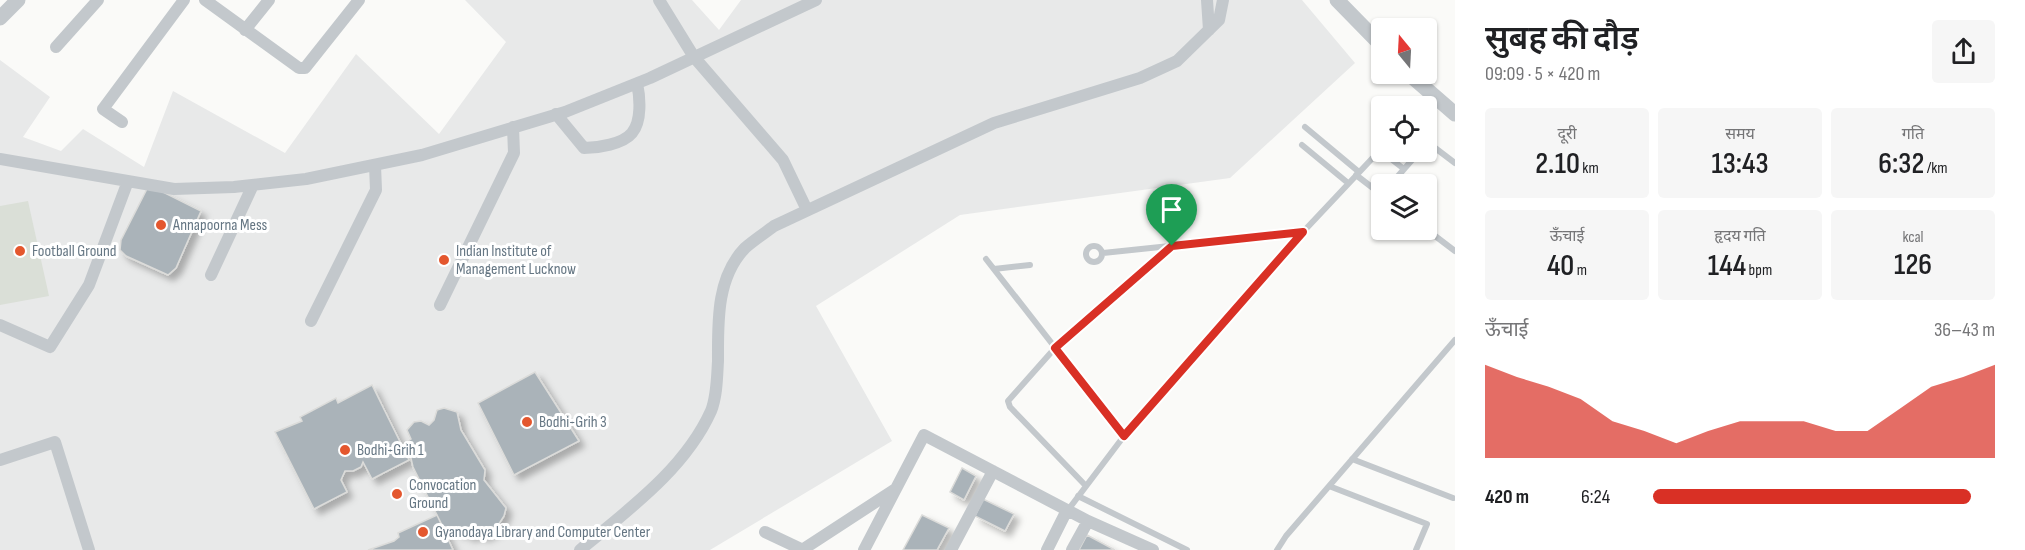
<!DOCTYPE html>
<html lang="hi">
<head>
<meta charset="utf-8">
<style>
	:root { --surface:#fff; --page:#f6f6f6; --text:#202124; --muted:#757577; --accent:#d93025 }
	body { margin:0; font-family:"Sofia Sans Condensed","Noto Sans Devanagari",sans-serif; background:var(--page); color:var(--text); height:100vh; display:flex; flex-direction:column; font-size:22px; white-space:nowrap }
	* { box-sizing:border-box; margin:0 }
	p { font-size:20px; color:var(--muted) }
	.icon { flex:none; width:33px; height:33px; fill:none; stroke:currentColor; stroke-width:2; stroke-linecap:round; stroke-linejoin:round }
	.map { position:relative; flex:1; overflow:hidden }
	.drawer { display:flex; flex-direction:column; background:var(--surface); width:570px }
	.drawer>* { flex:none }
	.needle { width:39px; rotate:342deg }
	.buttons { position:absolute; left:1371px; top:18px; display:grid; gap:12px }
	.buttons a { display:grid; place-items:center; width:66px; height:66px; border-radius:6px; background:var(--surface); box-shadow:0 2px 4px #0004; font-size:30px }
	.pin { position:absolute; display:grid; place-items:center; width:51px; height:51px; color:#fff; margin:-62px -26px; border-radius:50% 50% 50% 0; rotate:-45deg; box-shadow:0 0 6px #0007 }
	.pin .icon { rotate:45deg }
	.round { display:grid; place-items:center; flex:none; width:63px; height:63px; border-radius:6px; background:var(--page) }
	.headline { display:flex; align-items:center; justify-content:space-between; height:102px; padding:0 30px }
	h1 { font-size:33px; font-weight:600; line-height:45px }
	.figures { display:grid; grid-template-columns:repeat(3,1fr); gap:9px; height:102px; padding:6px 30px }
	.figures div { display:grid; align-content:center; border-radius:6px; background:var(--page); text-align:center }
	.figures b { font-size:30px; font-weight:600 }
	.figures small { font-size:16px; font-weight:400 }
	.figures p { font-size:16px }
	.chart { height:168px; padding:12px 30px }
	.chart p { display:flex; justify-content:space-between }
	.chart svg { width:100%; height:108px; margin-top:6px; fill:var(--accent); opacity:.7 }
	ul { padding:0 30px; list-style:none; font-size:20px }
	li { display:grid; grid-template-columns:96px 72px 1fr; align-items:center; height:45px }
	li i { height:15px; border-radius:8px; background:var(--accent) }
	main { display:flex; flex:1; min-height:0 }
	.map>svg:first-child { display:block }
	.built { fill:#e8e9e9 }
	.green { fill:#dadfd7 }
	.building { fill:#aab3b9; stroke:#dcdcda; stroke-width:1.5; filter:url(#shadow) }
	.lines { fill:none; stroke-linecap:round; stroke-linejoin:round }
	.service { stroke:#c3c8cc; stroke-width:6 }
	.minor { stroke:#c3c8cc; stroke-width:12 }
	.tertiary { stroke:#c3c8cc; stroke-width:15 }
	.route-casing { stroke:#fff; stroke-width:12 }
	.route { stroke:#d93025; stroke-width:8 }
	.poi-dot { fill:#e4572e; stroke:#fff; stroke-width:2 }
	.labels { text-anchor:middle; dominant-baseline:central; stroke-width:6; stroke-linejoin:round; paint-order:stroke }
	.poi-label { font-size:16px; fill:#657683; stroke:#fff; text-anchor:start }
</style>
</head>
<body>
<main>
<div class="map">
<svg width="1455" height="550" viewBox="0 0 1455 550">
	<defs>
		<filter id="shadow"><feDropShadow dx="5.5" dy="5.5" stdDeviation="3" flood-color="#0004"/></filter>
	</defs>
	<rect width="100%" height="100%" fill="#fafaf8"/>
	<!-- built -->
	<path class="built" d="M 465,0 L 692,0 L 719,30 L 741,0 L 1302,0 L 1355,63 L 1230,178 L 960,215 L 816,306 L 892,441 L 710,550 L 0,550 L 0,60 L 50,97 L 23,137 L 61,151 L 83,129 L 144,167 L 173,91 L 285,153 L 356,54 L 439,134 L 506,42 Z"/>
	<!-- green -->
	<path class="green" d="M 28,201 L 49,296 L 0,305 L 0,206 Z"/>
	<!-- building -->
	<path class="building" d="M 149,185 L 201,211 L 176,268 L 168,275 L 126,256 L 120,250 L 121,240 Z
		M 535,372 L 579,441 L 514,475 L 478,403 Z
		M 372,385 L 409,460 L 372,479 L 363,462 L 361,467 L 353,471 L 345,471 L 341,480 L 347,492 L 314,509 L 275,432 L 302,421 L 300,417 L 336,398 L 338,403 Z
		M 444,408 L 457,412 L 461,430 L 485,470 L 484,480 L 506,508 L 504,516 L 495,530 L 483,536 L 479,533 L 468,536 L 466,532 L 457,532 L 454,527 L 445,531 L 413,467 L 410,454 L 405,443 L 411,439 L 407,430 L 414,422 L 421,421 L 429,425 L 434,420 L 437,410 Z
		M 962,468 L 976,476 L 964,500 L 950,492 Z
		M 983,499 L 1014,514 L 1005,531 L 975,516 Z
		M 437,515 L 453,550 L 368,550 L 394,541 L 399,537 L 398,533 Z
		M 922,515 L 949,528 L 937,550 L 903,550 Z
		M 1087,535 L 1115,550 L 1079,550 Z"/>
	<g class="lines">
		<!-- service -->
		<path class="service" d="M 1420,106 L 1431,94
			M 1305,127 L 1359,172
			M 1426,141 L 1455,163
			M 1302,145 L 1348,183
			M 1382,152 L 1404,169
			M 1356,175 L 1382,195
			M 1391,184 L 1419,152
			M 1426,229 L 1455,251
			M1086 254a8 8 0 1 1 16 0a8 8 0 1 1-16 0Z
			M 1103,253 L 1303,232
			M 986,259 L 1124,436
			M 994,269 L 1030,265
			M 1352,459 L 1453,498
			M 1086,486 L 1010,407 L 1008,401 L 1055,348 L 1172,246
			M 1329,486 L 1427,524 L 1416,550
			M 1078,496 L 1187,550
			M 1068,510 L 1124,436 L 1303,232 L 1382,148
			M 1277,550 L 1286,536 L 1455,340"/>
		<!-- minor -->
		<path class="minor" d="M 205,0 L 299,68 L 305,68 L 359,0
			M 659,0 L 694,57 L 783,160 L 807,210
			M 1207,0 L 1209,30
			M 245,30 L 269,0
			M 56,47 L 98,0
			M 556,114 L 584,148 C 598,148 623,144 632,133 C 642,121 640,97 637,83
			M 122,122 L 103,109 L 184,0
			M 0,159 L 174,189 L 234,187 L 306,179 L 422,155 L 565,112 L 650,78 L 816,0
			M 211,275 L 253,185
			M 440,305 L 514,153 L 513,127
			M 311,321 L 376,190 L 375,165
			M 0,325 L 50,347 L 89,285 L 128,181
			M 0,460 L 55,442 L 89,550
			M 765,532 L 803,550
			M 580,550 C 628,510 685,469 711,411 C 717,396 717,377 718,361 C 718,323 716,278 745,248 C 754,240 765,233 774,226 L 994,123 L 1140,78 L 1177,61 L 1219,20 L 1223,0
			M 802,550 L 894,490
			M 864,550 L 924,435 L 1088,521 L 1153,550
			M 951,550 L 993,471
			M 1047,550 L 1067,510
			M 1072,550 L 1088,521"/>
		<!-- tertiary -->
		<path class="tertiary" d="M 1337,0 L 1382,46
			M 0,18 L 18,0
			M 1409,74 L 1455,114"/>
	</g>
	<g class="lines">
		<!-- route casing -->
		<g class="route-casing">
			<path id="route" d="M 1303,232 L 1124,436 L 1055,348 L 1172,246 Z"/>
		</g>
		<!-- route -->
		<use href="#route" class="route"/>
	</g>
	<!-- markers -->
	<g class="poi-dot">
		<circle cx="161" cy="225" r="6"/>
		<circle cx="20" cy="251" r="6"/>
		<circle cx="444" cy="260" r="6"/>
		<circle cx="527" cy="422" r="6"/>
		<circle cx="345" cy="450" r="6"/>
		<circle cx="397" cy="494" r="6"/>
		<circle cx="423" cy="532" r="6"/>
	</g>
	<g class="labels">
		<!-- poi labels -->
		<g class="poi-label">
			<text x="173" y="225">Annapoorna Mess</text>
			<text x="32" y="251">Football Ground</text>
			<text x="456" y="251">Indian Institute of<tspan x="456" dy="18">Management Lucknow</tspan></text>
			<text x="539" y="422">Bodhi-Grih 3</text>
			<text x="357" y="450">Bodhi-Grih 1</text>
			<text x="409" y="485">Convocation<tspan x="409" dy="18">Ground</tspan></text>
			<text x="435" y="532">Gyanodaya Library and Computer Center</text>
		</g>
	</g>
</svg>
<div class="buttons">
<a><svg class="needle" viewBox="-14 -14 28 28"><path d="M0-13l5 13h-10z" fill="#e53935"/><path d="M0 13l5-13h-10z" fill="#757577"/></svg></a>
<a><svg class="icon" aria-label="locate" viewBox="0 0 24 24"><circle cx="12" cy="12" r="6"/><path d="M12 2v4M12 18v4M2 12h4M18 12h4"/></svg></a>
<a><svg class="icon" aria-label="layers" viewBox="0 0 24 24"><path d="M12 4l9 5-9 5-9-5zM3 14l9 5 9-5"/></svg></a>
</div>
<div class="pin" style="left:1172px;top:246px;background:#1e9e55"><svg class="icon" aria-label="arrive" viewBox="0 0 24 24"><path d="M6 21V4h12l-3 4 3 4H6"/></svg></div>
</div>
<section class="drawer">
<div class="headline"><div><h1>सुबह की दौड़</h1><p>09:09 · 5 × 420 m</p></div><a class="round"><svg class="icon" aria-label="share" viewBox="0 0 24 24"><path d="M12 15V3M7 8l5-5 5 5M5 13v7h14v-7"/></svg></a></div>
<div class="figures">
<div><p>दूरी</p><b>2.10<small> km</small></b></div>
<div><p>समय</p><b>13:43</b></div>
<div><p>गति</p><b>6:32<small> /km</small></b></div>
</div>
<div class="figures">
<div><p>ऊँचाई</p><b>40<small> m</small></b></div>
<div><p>हृदय गति</p><b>144<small> bpm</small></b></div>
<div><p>kcal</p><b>126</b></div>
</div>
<div class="chart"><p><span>ऊँचाई</span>36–43 m</p>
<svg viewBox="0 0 160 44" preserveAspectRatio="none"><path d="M0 44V6L10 11L20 15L30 20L40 29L50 33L60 38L70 33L80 29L90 29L100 29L110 33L120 33L130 24L140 15L150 11L160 6V44z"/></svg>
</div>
<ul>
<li><b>420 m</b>6:24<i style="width:93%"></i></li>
</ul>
</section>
</main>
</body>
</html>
